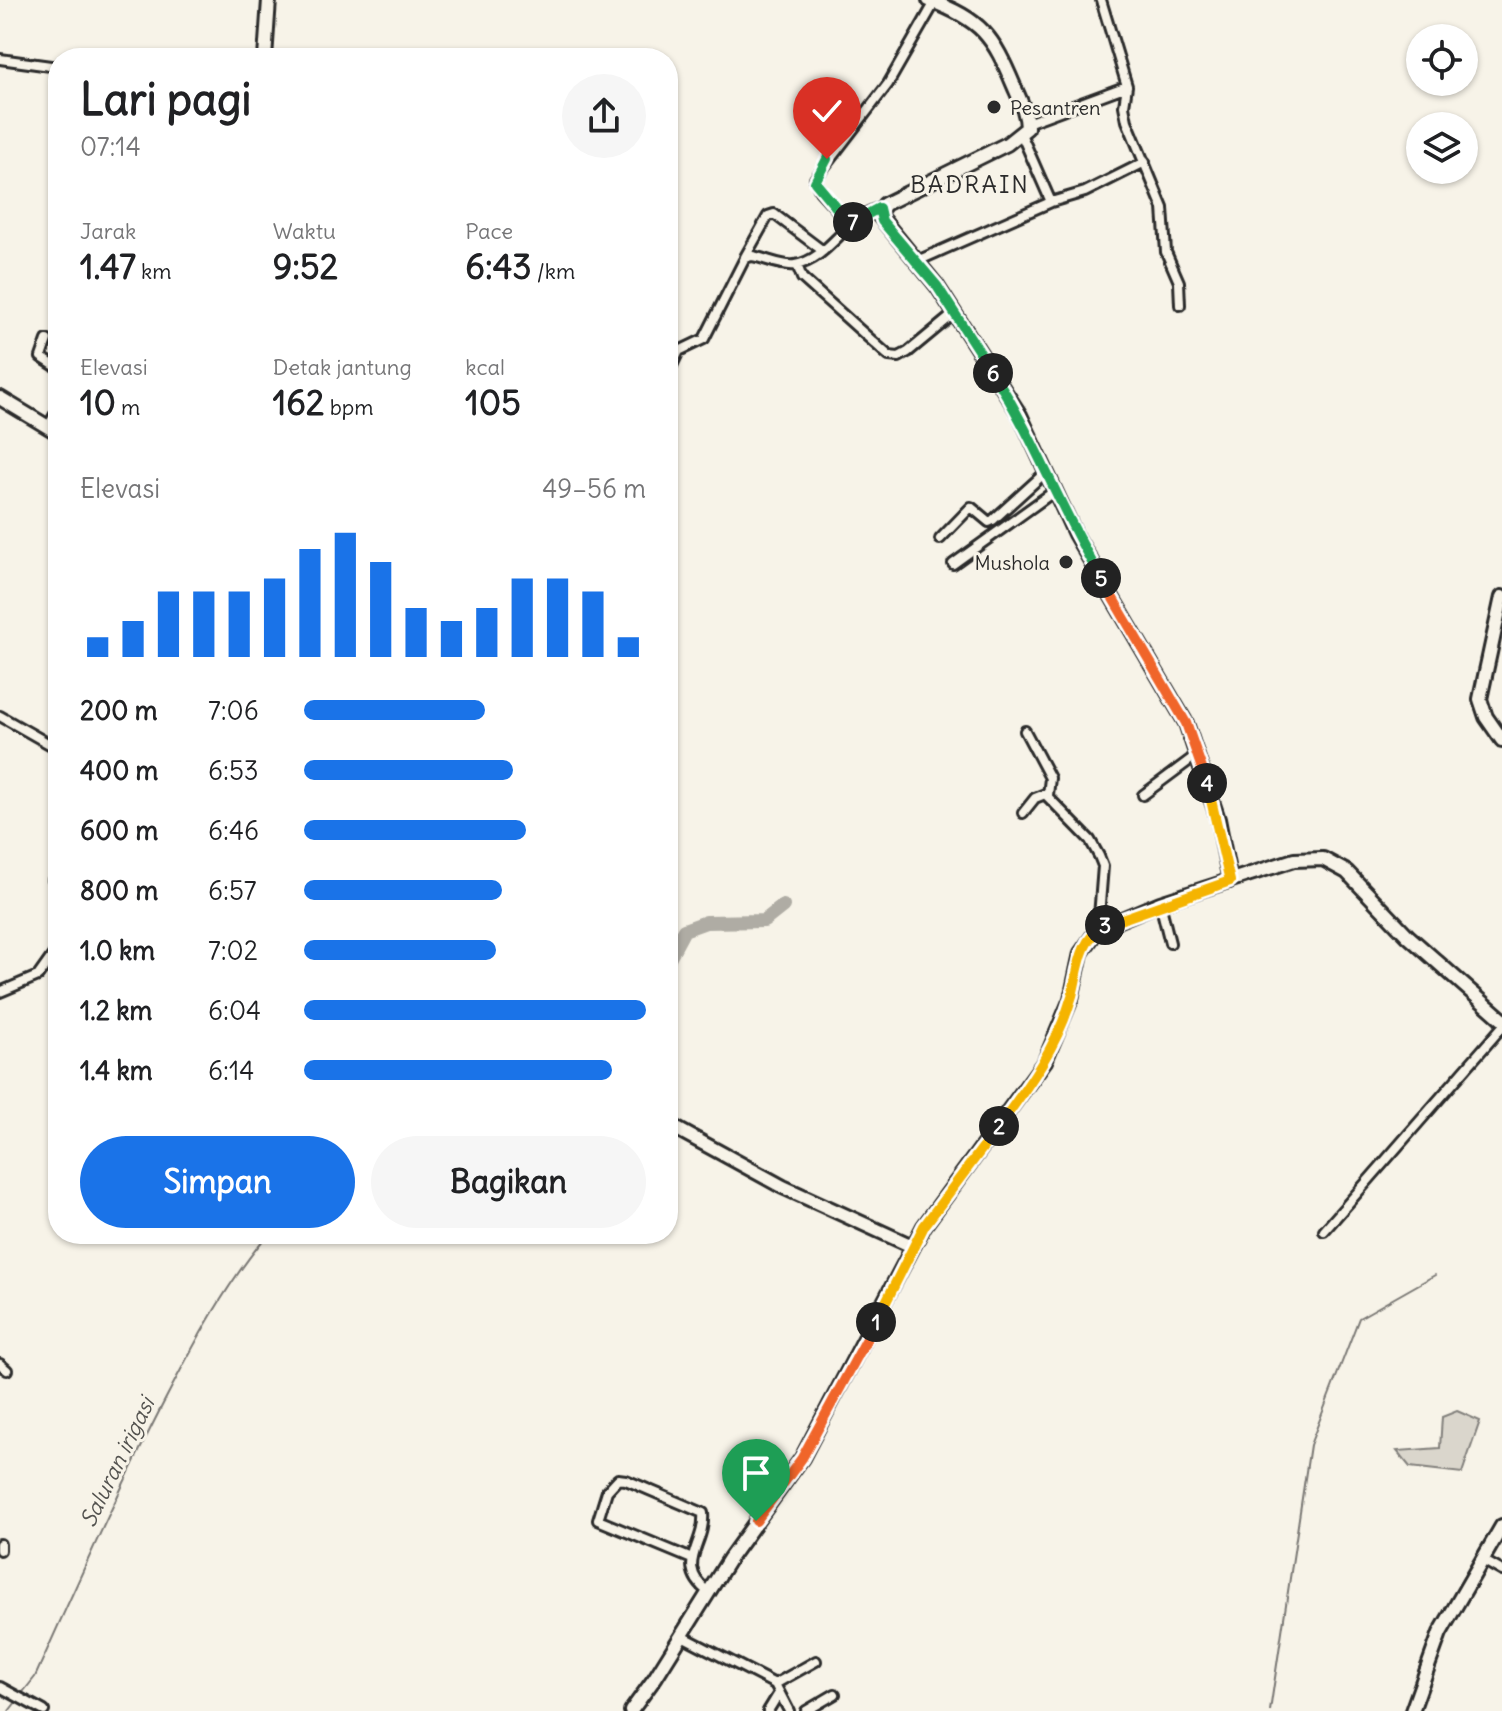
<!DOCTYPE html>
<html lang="id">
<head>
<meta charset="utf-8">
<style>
	:root { --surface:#fff; --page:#f6f6f6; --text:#202124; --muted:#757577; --accent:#1a73e8 }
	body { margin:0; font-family:Delius,sans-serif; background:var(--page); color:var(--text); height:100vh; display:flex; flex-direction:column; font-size:30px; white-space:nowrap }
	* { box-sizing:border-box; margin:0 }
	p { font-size:26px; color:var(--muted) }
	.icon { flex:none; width:44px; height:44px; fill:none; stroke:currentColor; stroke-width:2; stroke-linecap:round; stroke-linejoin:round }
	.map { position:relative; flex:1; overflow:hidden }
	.details { position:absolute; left:48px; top:48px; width:630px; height:1196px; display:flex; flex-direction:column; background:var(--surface); border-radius:32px; box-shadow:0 2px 6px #0004 }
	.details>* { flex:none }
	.fabs { position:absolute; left:1406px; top:24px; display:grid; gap:16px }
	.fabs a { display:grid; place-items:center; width:72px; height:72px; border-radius:50%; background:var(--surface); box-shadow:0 2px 6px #0004; font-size:40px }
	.pin { position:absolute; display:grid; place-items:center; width:68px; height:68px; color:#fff; margin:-82px -34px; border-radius:50% 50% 50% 0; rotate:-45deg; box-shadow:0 0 8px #0007 }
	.pin .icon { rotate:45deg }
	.km { position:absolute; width:40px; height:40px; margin:-20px; border-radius:50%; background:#222; color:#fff; font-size:22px; line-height:40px; text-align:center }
	.round { display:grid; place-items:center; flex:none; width:84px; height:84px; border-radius:42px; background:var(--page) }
	.summary { display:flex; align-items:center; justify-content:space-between; height:136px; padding:0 32px }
	h1 { font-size:44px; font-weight:800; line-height:60px }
	.stats { display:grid; grid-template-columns:repeat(3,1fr); gap:12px; height:136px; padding:8px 32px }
	.stats div { display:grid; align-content:center }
	.stats b { font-size:34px; font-weight:800 }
	.stats small { font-size:22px; font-weight:400 }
	.stats p { font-size:22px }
	.chart { height:224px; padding:16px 32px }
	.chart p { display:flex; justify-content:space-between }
	.chart svg { width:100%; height:144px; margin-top:8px; stroke:var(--accent); stroke-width:6 }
	.primary-button { display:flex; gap:16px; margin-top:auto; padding:16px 32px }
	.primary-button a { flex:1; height:92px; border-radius:48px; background:var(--accent); color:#fff; font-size:32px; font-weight:800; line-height:92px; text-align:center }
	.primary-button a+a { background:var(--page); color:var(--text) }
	ul { padding:0 32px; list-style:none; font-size:26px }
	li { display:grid; grid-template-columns:128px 96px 1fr; align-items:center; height:60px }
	li i { height:20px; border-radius:10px; background:var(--accent) }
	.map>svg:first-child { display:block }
	.green { fill:#dad6cc; stroke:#82807c; stroke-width:2 }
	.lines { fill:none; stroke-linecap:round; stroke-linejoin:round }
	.stream { stroke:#7a7874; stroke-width:2 }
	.river { stroke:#afaca4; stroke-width:14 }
	.street-casing { stroke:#2b2b2b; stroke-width:14 }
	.secondary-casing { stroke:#2b2b2b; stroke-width:18 }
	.street { stroke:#f7f3e8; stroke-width:8 }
	.secondary { stroke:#f7f3e8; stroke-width:12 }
	.split-1-casing { stroke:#fff; stroke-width:16 }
	.split-2-casing { stroke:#fff; stroke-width:16 }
	.split-3-casing { stroke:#fff; stroke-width:16 }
	.split-4-casing { stroke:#fff; stroke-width:16 }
	.split-5-casing { stroke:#fff; stroke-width:16 }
	.split-6-casing { stroke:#fff; stroke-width:16 }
	.split-7-casing { stroke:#fff; stroke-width:16 }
	.split-8-casing { stroke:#fff; stroke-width:16 }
	.split-1 { stroke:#f0652b; stroke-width:10 }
	.split-2 { stroke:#f5b400; stroke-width:10 }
	.split-3 { stroke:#f5b400; stroke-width:10 }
	.split-4 { stroke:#f5b400; stroke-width:10 }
	.split-5 { stroke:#f0652b; stroke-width:10 }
	.split-6 { stroke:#22a559; stroke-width:10 }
	.split-7 { stroke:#22a559; stroke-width:10 }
	.split-8 { stroke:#22a559; stroke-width:10 }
	.poi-dot { fill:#2b2b2b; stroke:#f7f3e8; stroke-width:3 }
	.labels { text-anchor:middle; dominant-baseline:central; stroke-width:6; stroke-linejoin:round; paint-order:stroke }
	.poi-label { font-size:20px; fill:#2b2b2b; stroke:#f7f3e8; text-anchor:start }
	.water-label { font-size:22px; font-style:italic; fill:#53524f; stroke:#f7f3e8 }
	.quarter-label { font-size:24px; letter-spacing:2px; fill:#2b2b2b; stroke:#f7f3e8 }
</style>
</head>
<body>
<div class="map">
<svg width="1502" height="1711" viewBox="0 0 1502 1711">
	<rect width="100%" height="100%" fill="#f7f3e8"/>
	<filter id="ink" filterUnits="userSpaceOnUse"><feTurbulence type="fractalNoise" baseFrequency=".0125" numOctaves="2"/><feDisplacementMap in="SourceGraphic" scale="16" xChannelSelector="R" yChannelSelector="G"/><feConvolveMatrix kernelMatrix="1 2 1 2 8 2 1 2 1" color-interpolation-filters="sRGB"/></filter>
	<g filter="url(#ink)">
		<!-- green -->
		<path class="green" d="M 1457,1411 L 1480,1421 L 1462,1473 L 1410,1467 L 1397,1451 L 1440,1448 L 1442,1417 Z"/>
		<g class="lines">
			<!-- stream -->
			<path class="stream" d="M 20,1696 L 35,1677 C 77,1584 118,1491 165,1400 C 195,1342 226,1284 268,1234
				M 9,1711 L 16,1702
				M 1270,1711 L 1310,1445 L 1359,1318 L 1435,1275"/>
			<!-- river -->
			<path class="river" d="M 668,960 L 684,930 L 706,922 L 764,921 L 783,906"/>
			<!-- street casing -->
			<g class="street-casing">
				<path id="street" d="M 1101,0 L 1127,86 L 1124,106 L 1127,121 L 1163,208 L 1166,252 L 1179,282 L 1180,305
					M 0,59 L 58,67
					M 1027,123 L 1127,86
					M 1022,136 L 1051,202
					M 850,224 L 820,191 L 815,179 L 888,84 L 935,2
					M 745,257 L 768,216 L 774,214 L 823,251
					M 915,262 L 1051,202 L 1085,192 L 1145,162
					M 797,265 L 802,278 L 889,356 L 899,357 L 908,352 L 955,313
					M 47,340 L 41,357 L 58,368
					M 668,374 L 679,351 L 704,339 L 745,258 L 752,256 C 765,258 783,267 795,265 C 830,259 845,217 879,208
					M 48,427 L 58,409
					M 940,539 L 971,507 L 989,522 L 993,520 L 1047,471
					M 953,564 L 1056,490
					M 0,716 L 58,749
					M 1025,731 L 1050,778 L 1048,795
					M 1143,795 L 1198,754
					M 1023,813 L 1035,798 L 1045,794 L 1090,840 L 1099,856 L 1103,866 L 1098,929
					M 53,880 L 58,882
					M 1160,903 L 1170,943
					M 0,992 L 38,976 L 58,948
					M 1324,1231 L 1502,1027
					M 0,1364 L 7,1370
					M 0,1544 L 0,1550
					M 692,1559 L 598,1520 L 607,1491 L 618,1479 L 626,1480 L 703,1513 C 706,1546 673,1564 709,1593
					M 1481,1559 L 1502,1571
					M 682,1636 L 775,1684 L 789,1711
					M 775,1684 L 816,1661
					M 0,1687 L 44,1711
					M 768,1711 L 779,1693
					M 806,1711 L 835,1694"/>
			</g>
			<!-- secondary casing -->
			<g class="secondary-casing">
				<path id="secondary" d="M 929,0 C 982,20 993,36 1014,86 C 1020,100 1027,113 1027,128 L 1007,144 L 885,204 L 878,214 L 937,286 L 1020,415 L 1075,534 L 1186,723 L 1218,819 L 1230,881
					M 265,58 L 269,0
					M 0,398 L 58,433
					M 1502,597 L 1480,699 L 1486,717 L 1502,740
					M 668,1124 L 783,1187 L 912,1246
					M 631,1711 L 655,1678 L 730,1558 L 802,1458 L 924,1226 L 1045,1061 L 1071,999 L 1081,953 L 1098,929 L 1160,903 L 1294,860 L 1323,859 L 1347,872 L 1408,936 L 1502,1019
					M 1412,1711 L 1440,1633 L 1502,1526"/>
			</g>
			<!-- street -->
			<use href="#street" class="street"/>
			<!-- secondary -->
			<use href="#secondary" class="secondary"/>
		</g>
	</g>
	<g class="lines" filter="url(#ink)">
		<!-- split-1 casing -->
		<g class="split-1-casing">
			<path id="split-1" d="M 756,1521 L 802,1458 L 876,1322"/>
		</g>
		<!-- split-2 casing -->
		<g class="split-2-casing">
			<path id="split-2" d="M 876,1322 L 924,1226 L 999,1126"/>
		</g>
		<!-- split-3 casing -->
		<g class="split-3-casing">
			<path id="split-3" d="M 999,1126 C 1029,1085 1058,1045 1072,996 C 1079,969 1079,940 1105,925"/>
		</g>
		<!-- split-4 casing -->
		<g class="split-4-casing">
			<path id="split-4" d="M 1105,925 L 1230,881 L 1207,783"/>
		</g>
		<!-- split-5 casing -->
		<g class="split-5-casing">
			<path id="split-5" d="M 1101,578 L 1186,723 L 1207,783"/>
		</g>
		<!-- split-6 casing -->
		<g class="split-6-casing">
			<path id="split-6" d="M 993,373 C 1035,439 1061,511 1101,578"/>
		</g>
		<!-- split-7 casing -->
		<g class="split-7-casing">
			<path id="split-7" d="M 853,222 L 879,208 L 882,221 L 937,286 L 993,373"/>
		</g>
		<!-- split-8 casing -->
		<g class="split-8-casing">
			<path id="split-8" d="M 827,159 L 815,182 L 850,224 L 853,222"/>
		</g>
		<!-- split-1 -->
		<use href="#split-1" class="split-1"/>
		<!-- split-2 -->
		<use href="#split-2" class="split-2"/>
		<!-- split-3 -->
		<use href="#split-3" class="split-3"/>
		<!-- split-4 -->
		<use href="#split-4" class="split-4"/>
		<!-- split-5 -->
		<use href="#split-5" class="split-5"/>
		<!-- split-6 -->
		<use href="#split-6" class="split-6"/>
		<!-- split-7 -->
		<use href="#split-7" class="split-7"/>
		<!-- split-8 -->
		<use href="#split-8" class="split-8"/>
	</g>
	<!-- markers -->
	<g class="poi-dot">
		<circle cx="994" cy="107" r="8"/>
		<circle cx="1066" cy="562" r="8"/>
	</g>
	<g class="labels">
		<!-- poi labels -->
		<g class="poi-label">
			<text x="1010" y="107">Pesantren</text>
			<text x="1050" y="562" text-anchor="end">Mushola</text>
		</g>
		<!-- water labels -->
		<g class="water-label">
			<text transform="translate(117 1462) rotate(-64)">Saluran irigasi</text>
		</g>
		<!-- quarter labels -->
		<g class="quarter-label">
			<text x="970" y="184">BADRAIN</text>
		</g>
	</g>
</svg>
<div class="fabs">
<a><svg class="icon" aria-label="locate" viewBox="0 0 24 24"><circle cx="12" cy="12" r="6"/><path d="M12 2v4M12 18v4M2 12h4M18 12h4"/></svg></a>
<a><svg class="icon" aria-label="layers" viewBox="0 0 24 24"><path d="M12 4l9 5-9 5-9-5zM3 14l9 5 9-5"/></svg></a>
</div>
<div class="pin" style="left:756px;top:1521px;background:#1e9e55"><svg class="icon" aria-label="arrive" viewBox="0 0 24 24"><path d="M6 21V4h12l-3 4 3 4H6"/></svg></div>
<div class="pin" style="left:827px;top:159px;background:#d93025"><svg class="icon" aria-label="check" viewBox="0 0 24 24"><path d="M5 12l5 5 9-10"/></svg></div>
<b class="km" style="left:876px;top:1322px">1</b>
<b class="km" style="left:999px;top:1126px">2</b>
<b class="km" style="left:1105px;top:925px">3</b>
<b class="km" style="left:1207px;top:783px">4</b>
<b class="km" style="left:1101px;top:578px">5</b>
<b class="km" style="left:993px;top:373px">6</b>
<b class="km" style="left:853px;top:222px">7</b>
<section class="details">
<div class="summary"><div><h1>Lari pagi</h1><p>07:14</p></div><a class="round"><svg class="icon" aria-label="share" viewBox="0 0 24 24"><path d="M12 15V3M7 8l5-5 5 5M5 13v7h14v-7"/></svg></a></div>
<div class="stats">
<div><p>Jarak</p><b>1.47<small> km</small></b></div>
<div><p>Waktu</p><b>9:52</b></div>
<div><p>Pace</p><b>6:43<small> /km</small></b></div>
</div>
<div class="stats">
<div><p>Elevasi</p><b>10<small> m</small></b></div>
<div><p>Detak jantung</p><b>162<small> bpm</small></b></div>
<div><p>kcal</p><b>105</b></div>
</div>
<div class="chart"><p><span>Elevasi</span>49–56 m</p>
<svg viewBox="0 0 160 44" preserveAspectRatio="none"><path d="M5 44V38M15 44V33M25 44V24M35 44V24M45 44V24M55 44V20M65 44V11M75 44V6M85 44V15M95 44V29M105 44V33M115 44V29M125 44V20M135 44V20M145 44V24M155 44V38"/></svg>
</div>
<ul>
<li><b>200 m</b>7:06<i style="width:53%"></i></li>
<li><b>400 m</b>6:53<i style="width:61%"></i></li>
<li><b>600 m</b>6:46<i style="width:65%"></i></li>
<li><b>800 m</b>6:57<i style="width:58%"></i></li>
<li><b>1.0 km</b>7:02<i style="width:56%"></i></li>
<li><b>1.2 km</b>6:04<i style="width:100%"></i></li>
<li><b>1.4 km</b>6:14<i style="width:90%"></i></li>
</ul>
<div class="primary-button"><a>Simpan</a><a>Bagikan</a></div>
</section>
</div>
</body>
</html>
